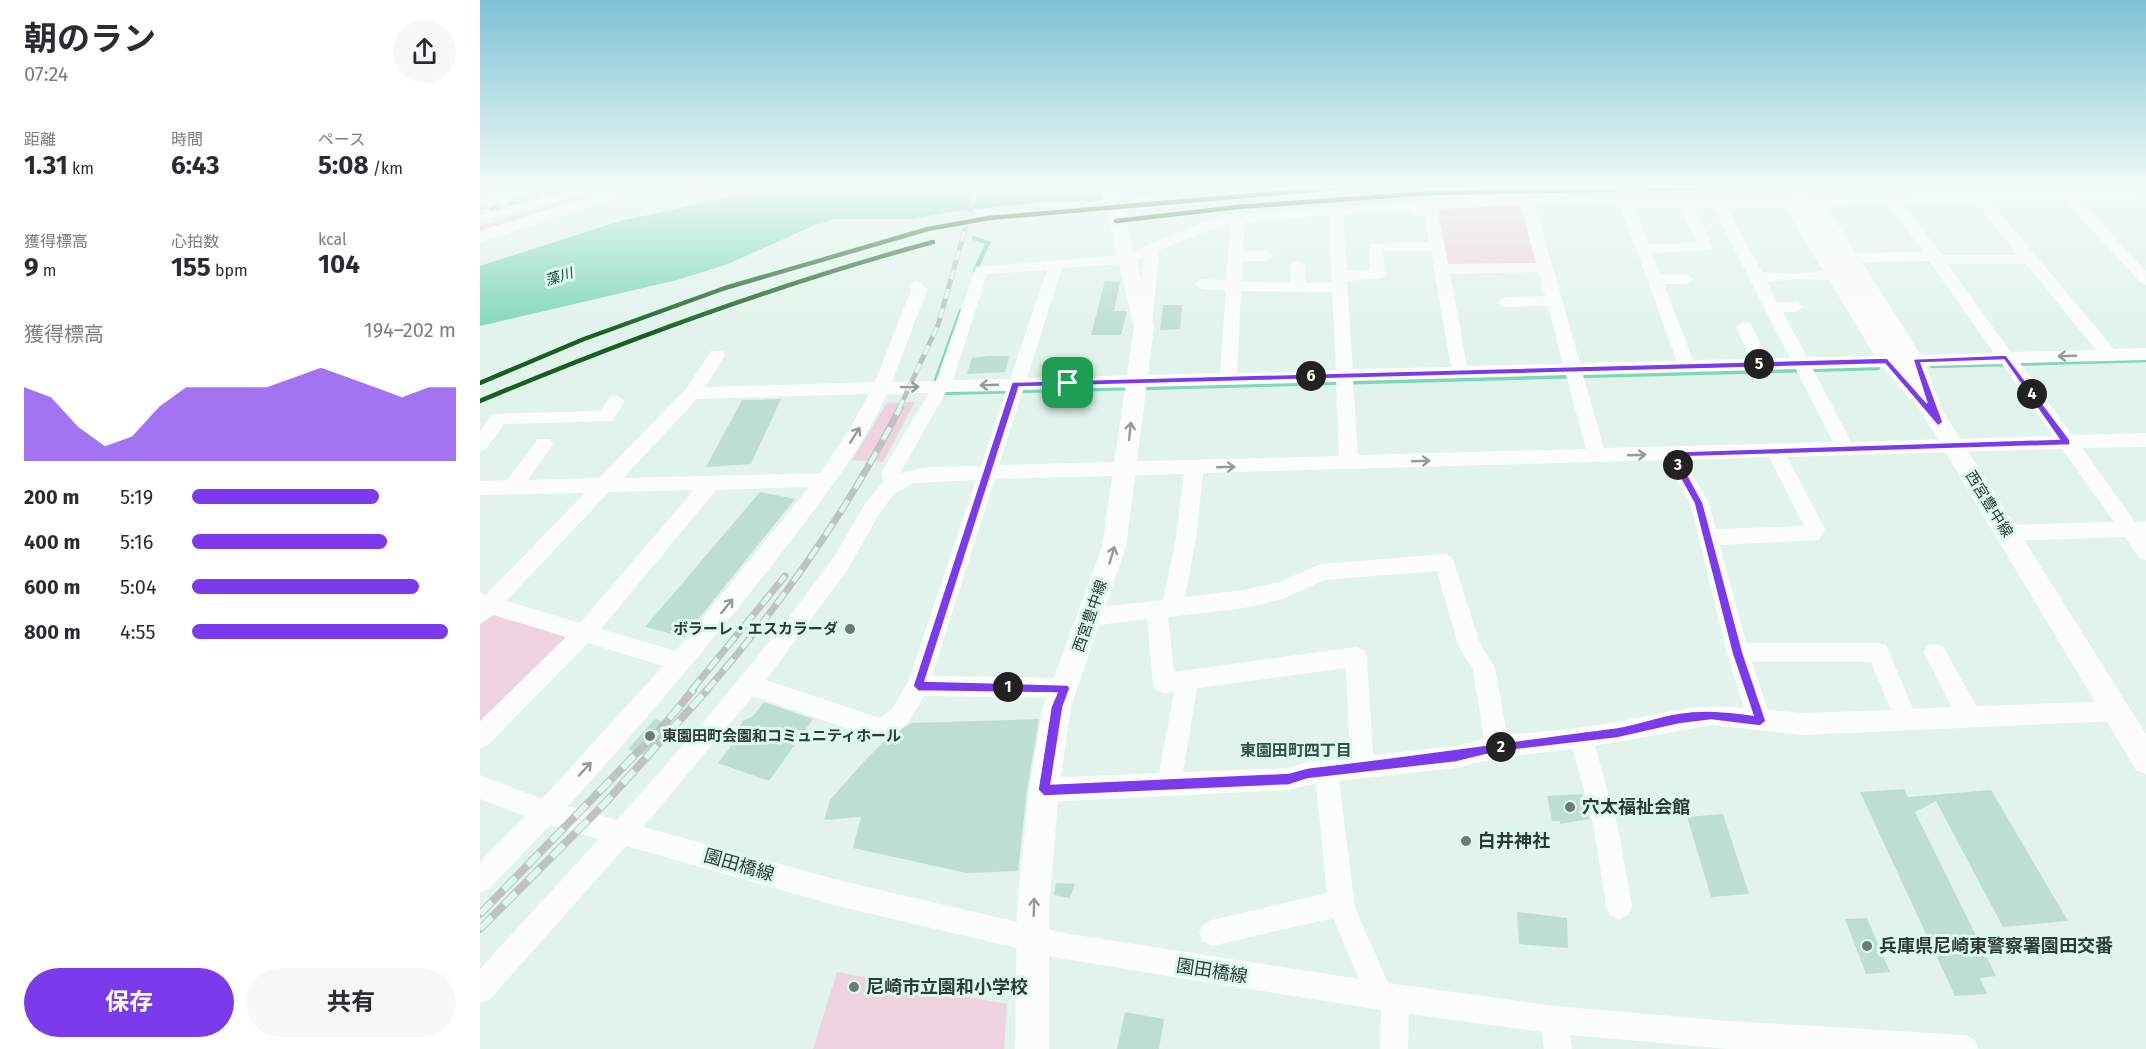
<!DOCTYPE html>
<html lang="ja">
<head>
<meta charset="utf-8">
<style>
	:root { --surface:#fff; --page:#f7f7f7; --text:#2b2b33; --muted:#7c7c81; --accent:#7c3aed }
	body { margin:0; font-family:"Fira Sans","Noto Sans JP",sans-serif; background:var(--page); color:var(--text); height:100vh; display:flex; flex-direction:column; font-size:22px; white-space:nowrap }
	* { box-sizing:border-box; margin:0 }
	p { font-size:20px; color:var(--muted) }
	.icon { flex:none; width:33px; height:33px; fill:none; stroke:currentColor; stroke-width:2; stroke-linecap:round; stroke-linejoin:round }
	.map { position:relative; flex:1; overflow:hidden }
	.sheet { display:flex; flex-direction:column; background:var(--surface); width:480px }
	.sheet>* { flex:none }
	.pin { position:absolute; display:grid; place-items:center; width:51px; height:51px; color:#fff; margin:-26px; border-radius:12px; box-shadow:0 3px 9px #0006 }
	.km { position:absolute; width:30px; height:30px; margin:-15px; border-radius:50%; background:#222; color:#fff; font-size:16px; line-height:30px; text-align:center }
	.round { display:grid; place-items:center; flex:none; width:63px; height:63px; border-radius:32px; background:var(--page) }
	.overview { display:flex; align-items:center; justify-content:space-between; height:102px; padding:0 24px }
	h1 { font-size:33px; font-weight:700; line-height:45px }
	.stats { display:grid; grid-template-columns:repeat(3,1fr); gap:9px; height:102px; padding:6px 24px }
	.stats div { display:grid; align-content:center }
	.stats b { font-size:26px; font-weight:700 }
	.stats small { font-size:16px; font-weight:400 }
	.stats p { font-size:16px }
	.chart { height:168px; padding:12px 24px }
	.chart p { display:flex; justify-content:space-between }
	.chart svg { width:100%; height:108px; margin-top:6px; fill:var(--accent); opacity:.7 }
	.action { display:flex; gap:12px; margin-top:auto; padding:12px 24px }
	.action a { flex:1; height:69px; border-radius:36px; background:var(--accent); color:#fff; font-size:24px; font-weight:700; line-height:69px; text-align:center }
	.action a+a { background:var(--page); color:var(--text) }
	ul { padding:0 24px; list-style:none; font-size:20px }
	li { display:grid; grid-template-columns:96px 72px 1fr; align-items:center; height:45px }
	li i { height:15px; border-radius:8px; background:var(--accent) }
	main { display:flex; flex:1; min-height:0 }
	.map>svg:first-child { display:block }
	.green { fill:#eed2df }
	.water { fill:#7fd7ba }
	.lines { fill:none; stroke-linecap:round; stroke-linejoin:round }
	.stream { stroke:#7fd7ba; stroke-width:4.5 }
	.building { fill:#bfded2 }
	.minor { fill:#fbfdfc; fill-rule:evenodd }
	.major { fill:#fbfdfc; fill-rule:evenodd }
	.rail-far2-casing { stroke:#bec3c1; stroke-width:5 }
	.rail-far1-casing { stroke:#bec3c1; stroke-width:7 }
	.rail-casing { stroke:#bec3c1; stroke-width:8 }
	.rail-far2 { stroke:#dbfaed; stroke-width:4; stroke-dasharray:10; stroke-linecap:butt }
	.rail-far1 { stroke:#dbfaed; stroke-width:4.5; stroke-dasharray:14; stroke-linecap:butt }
	.rail { stroke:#dbfaed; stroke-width:6; stroke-dasharray:17; stroke-linecap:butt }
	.cycleway-casing { stroke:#dbfaed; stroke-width:8 }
	.cycleway { stroke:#1b5e20; stroke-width:4.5 }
	.oneway { stroke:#949c98 }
	.route { fill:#7c3aed; stroke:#fff; stroke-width:1.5; fill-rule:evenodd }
	.poi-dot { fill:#6d7b75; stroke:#dbfaed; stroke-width:2 }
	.labels { text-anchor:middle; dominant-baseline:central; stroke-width:6; stroke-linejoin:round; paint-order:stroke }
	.far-water-label { font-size:14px; font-style:italic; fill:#124434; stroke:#dbfaed }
	.street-label { font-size:15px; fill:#2e3a35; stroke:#dbfaed }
	.poi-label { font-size:15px; font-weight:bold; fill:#2e3a35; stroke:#dbfaed; text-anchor:end }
	.neighbourhood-label { font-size:16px; font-weight:bold; fill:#365046; stroke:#dbfaed }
	.near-poi-label { font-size:18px; font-weight:bold; fill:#2e3a35; stroke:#dbfaed; text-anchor:start }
	.near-street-label { font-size:18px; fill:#2e3a35; stroke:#dbfaed }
</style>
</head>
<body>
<main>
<section class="sheet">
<div class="overview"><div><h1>朝のラン</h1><p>07:24</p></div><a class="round"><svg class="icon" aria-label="share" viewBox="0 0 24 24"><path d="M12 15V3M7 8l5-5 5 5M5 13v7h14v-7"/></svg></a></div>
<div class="stats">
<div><p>距離</p><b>1.31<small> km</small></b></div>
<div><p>時間</p><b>6:43</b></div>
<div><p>ペース</p><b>5:08<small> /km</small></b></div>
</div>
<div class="stats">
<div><p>獲得標高</p><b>9<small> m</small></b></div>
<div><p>心拍数</p><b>155<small> bpm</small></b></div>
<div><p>kcal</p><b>104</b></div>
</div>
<div class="chart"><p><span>獲得標高</span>194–202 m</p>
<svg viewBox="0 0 160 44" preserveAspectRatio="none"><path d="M0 44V14L10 18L20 30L30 38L40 34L50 22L60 14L70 14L80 14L90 14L100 10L110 6L120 10L130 14L140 18L150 14L160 14V44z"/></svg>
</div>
<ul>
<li><b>200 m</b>5:19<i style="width:71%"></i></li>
<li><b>400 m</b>5:16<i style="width:74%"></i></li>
<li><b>600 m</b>5:04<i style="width:86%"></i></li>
<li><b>800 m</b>4:55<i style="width:97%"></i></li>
</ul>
<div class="action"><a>保存</a><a>共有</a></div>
</section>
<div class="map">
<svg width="1666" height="1049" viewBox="0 0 1666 1049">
	<rect width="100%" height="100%" fill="#e2f3ec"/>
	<!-- green -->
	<path class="green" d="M 133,187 L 141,187 L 0,234 L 0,226 Z
		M 1038,206 L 1042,209 L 1056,263 L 975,266 L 968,263 L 958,211 L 961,208 Z
		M 435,402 L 403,462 L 372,460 L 407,403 Z
		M 14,615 L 87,637 L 0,728 L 0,621 Z
		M 357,972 L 527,1004 L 524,1049 L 333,1049 Z"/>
	<!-- water -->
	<path class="water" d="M 297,187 L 561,190 L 589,187 L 645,189 L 698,187 L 681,188 L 681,192 L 610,201 L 554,203 L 478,211 L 432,219 L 355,219 L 335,225 L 248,264 L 197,280 L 0,326 L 0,266 L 140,221 Z"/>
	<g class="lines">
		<!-- stream -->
		<path class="stream" d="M 494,238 L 508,243 L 495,271
			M 1452,366 L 1666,360
			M 454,386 L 481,311
			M 661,388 L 1398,368
			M 460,393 L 652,388"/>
	</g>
	<!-- building -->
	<path class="building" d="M 625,281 L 640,282 L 634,311 L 647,311 L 641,335 L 611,335 Z
		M 683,305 L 702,305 L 700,329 L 680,330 Z
		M 508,356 L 529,356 L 525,372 L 487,374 L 492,358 Z
		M 301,399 L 271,464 L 226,467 L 262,400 Z
		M 280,492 L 315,499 L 204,637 L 165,627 Z
		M 284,702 L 333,719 L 289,781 L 238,763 L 259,736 L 260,726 L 263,721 L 273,716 Z
		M 175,719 L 192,724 L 165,756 L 148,749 Z
		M 559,719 L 547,790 L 538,871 L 487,873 L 373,848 L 381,817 L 344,820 L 350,800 L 378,768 L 402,743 L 431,723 Z
		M 1424,789 L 1428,797 L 1511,790 L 1588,921 L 1523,927 L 1456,801 L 1435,812 L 1516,976 L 1500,978 L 1507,994 L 1475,996 L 1380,792 Z
		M 1102,794 L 1109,819 L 1080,824 L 1080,821 L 1072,821 L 1067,796 Z
		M 1243,814 L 1269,894 L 1231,897 L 1207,817 Z
		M 576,883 L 595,884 L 590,898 L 574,895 Z
		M 1037,912 L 1087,918 L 1088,948 L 1039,944 Z
		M 1387,918 L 1410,972 L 1386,974 L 1365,919 Z
		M 645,1012 L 684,1019 L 679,1049 L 637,1049 Z"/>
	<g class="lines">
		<!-- minor -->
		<path class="minor" d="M 40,187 L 61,187 L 59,190 L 0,206 L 0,198 Z
			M 104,187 L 127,187 L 125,190 L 0,221 L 0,213 Z
			M 1666,189 L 1666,197 L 1598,199 L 1666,271 L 1666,285 L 1661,283 L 1583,199 L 1510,201 L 1634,349 L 1666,348 L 1666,360 L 1540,363 L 1592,435 L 1666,433 L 1666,447 L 1602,448 L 1655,522 L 1666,521 L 1666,560 L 1659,558 L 1645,537 L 1526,541 L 1519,539 L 1516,533 L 1519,527 L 1526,525 L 1634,522 L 1582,449 L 1307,457 L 1345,529 L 1339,540 L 1240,545 L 1266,643 L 1398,643 L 1406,645 L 1433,709 L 1472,707 L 1444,653 L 1447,646 L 1455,644 L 1463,646 L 1496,706 L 1636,701 L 1644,704 L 1647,711 L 1644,718 L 1636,721 L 1323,735 L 1231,725 L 1115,746 L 1138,828 L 1152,906 L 1148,915 L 1139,919 L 1130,915 L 1126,906 L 1114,828 L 1093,749 L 1017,758 L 976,768 L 859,781 L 875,908 L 908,983 L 1074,1006 L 1250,1021 L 1484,1035 L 1494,1039 L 1498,1049 L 1249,1049 L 1090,1035 L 1092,1049 L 1064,1049 L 1062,1032 L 929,1014 L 928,1049 L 900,1049 L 901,1010 L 584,959 L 362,907 L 146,846 L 10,999 L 0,1003 L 0,969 L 119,839 L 70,825 L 9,889 L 0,893 L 0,862 L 45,816 L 0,799 L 0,775 L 62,799 L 183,666 L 108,643 L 8,745 L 0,748 L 0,721 L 86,637 L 14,615 L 0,624 L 0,593 L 6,595 L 105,493 L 0,495 L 0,481 L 27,480 L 58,439 L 70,439 L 73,444 L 48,480 L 119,478 L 206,389 L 231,351 L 243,351 L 245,355 L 225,387 L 395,382 L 431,290 L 428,286 L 436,281 L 441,283 L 447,290 L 412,382 L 456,381 L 496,267 L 643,255 L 732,219 L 758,214 L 999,198 L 1114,196 L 1239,201 L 1314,199 L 1321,203 L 1318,206 L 1413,357 L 1435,383 L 1428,361 L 1332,206 L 1326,202 L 1328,199 ZM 1496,202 L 1538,255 L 1462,255 L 1423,204 ZM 1409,204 L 1443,252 L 1376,253 L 1346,206 ZM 1041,205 L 1056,263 L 968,264 L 957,209 ZM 1055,205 L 1140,205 L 1197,361 L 1100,363 ZM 1154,206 L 1201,208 L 1217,243 L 1169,244 ZM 1305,207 L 1343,271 L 1315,274 L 1282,272 L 1248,209 ZM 1215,208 L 1234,209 L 1310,358 L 1288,358 L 1270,323 L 1264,322 L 1256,327 L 1271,359 L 1213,360 L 1184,284 L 1206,284 L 1214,279 L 1206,274 L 1180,274 L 1172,253 L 1231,250 L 1233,247 ZM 927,210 L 934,215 L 945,215 L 949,242 L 890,244 L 889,270 L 867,271 L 863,214 ZM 849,215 L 852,282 L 825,283 L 826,265 L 818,260 L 810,265 L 810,283 L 762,281 L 763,261 L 786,261 L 793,256 L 786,251 L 763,251 L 765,222 ZM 750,224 L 746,280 L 722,279 L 714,284 L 722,289 L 746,290 L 740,373 L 547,378 L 582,268 L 645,264 L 664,257 L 656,327 L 664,332 L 672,327 L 679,250 L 740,226 ZM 903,251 L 951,251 L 971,367 L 873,369 L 867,281 L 902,278 L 905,275 ZM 1449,261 L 1514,353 L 1441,355 L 1382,262 ZM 1467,264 L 1546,264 L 1616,350 L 1531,352 ZM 567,270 L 530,379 L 473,380 L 507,274 ZM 1059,272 L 1065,296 L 1026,297 L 1018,302 L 1026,307 L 1068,306 L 1083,364 L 987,366 L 970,274 ZM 1316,279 L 1349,280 L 1395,356 L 1327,357 L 1303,312 L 1316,312 L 1324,307 L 1316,302 L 1297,302 L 1287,282 ZM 761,291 L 852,292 L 856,370 L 757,373 ZM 1522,364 L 1573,436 L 1371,442 L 1333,369 L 1403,367 L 1430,399 L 1441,400 L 1445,407 L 1451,409 L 1460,403 L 1446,366 ZM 1316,369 L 1353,442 L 1124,448 L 1103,375 ZM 1086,375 L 1106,449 L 878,455 L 873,381 ZM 856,382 L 859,456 L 519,465 L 543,390 ZM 526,391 L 501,466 L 448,467 L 420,473 L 466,392 ZM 449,393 L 401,473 L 404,481 L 385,504 L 352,560 L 310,616 L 223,723 L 137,820 L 88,806 C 161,725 232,643 299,556 C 338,505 380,453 407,394 ZM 389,394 L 369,430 L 340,473 L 143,478 L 217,399 ZM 1289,457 L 1324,526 L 1236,529 L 1229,503 L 1204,460 ZM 1185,460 L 1210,503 L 1247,653 L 1264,708 C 1213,703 1185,713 1137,722 C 1101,729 1063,731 1027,735 L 1015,668 L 999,641 L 974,562 L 971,556 L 964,554 L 841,564 L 799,582 L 764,590 L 705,597 L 716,539 L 723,473 ZM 704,474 L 696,539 L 683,600 L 611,608 L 604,611 L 600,617 L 604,623 L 611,626 L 667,619 L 673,683 L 676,690 L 684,693 L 694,692 L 679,773 L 564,778 L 556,782 L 552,790 L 556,798 L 564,802 L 809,790 L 836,783 L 847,893 L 732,920 L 723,924 L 719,933 L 723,942 L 732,946 L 853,918 L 879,979 L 584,933 L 362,881 L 163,827 L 273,696 L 403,741 L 428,723 L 444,696 L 584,698 L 592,695 L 595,688 L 592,681 L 584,678 L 452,676 L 515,479 ZM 496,480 L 428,682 L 412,709 L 400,718 L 286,680 L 366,572 L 399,514 L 414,494 L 433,483 ZM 329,487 L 196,651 L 121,629 L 236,490 ZM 214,490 L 100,623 L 26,601 L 129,492 ZM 957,571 L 978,645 L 993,670 L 1004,739 L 976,746 L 893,755 L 887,657 L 884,650 L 876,647 L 694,672 L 688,617 L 764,608 L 803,599 L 844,580 ZM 1272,662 L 1391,662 L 1411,710 L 1323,713 L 1288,710 ZM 866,668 L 870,757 L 827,762 L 809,768 L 703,772 L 717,688 Z
			M 136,395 L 145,401 L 132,421 L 24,424 L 6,449 L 0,451 L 0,431 L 13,414 L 121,411 L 130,397 Z"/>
		<!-- major -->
		<path class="major" d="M 137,187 L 161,187 L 159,191 L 0,242 L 0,231 Z
			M 621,187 L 637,187 L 674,327 L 646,547 L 591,707 L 579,790 L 569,906 L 569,1049 L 535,1049 L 537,906 L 549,790 L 563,707 L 622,547 L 654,327 Z
			M 1306,187 L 1322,187 L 1666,734 L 1666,774 L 1656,770 Z"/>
		<!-- rail-far2 casing -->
		<g class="rail-far2-casing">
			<path id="rail-far2" d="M 0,212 L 88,187
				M 419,409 L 458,325 L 497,187"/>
		</g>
		<!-- rail-far1 casing -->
		<g class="rail-far1-casing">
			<path id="rail-far1" d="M 211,691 L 305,576
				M 226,691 C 301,605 368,510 420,408"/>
		</g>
		<!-- rail casing -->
		<g class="rail-casing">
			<path id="rail" d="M 0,914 L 184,725 L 213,690
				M 0,929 L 126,802 L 227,690"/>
		</g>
		<!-- rail-far2 -->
		<use href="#rail-far2" class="rail-far2"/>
		<!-- rail-far1 -->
		<use href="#rail-far1" class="rail-far1"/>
		<!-- rail -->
		<use href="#rail" class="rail"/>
		<!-- cycleway casing -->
		<g class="cycleway-casing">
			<path id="cycleway" d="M 636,221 L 758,207 L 949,193 L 1267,187
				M 0,383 L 104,339 L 245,288 L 448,229 L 509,218 L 868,187
				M 0,401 C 148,339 298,284 453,242"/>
		</g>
		<!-- cycleway -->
		<use href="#cycleway" class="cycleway"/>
	</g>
	<!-- one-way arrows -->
	<defs><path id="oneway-shaft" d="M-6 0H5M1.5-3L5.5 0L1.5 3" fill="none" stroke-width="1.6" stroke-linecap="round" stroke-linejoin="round" transform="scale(1.5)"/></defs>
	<g class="oneway">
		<use href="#oneway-shaft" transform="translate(1587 356) rotate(178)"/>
		<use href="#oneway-shaft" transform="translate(509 385) rotate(178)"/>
		<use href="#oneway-shaft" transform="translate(430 387) rotate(-1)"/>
		<use href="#oneway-shaft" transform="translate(650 431) rotate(-84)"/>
		<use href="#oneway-shaft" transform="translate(375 435) rotate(-58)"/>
		<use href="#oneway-shaft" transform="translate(1157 455) rotate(-2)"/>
		<use href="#oneway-shaft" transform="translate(941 461) rotate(-2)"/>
		<use href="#oneway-shaft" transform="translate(746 467) rotate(-2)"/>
		<use href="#oneway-shaft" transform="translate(632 555) rotate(-73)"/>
		<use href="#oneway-shaft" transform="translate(247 606) rotate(-51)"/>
		<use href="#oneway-shaft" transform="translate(105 769) rotate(-47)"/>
		<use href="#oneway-shaft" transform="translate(554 907) rotate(-88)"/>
	</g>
	<!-- sky -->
	<linearGradient id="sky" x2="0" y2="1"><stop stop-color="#7ec2d6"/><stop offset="0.56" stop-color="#f2faf6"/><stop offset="1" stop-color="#f2faf6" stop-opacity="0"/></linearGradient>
	<rect width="1666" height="334" fill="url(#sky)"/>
	<!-- route -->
	<path class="route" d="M 1526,355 L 1590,440 L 1590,445 L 1198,457 L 1223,503 L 1263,653 L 1286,721 L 1280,726 L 1231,720 L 1199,724 L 1137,738 L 1017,752 L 976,762 L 827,779 L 809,785 L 564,796 L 558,790 L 571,707 L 577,693 L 438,691 L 433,686 L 532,382 L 1407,358 L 1447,403 L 1433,359 ZM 1524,360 L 1579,439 L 1188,452 L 1187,454 L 1214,503 L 1252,653 L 1273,715 C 1248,712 1225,709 1200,713 C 1178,716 1156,725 1134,728 C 1031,741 930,756 827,768 L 809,773 L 571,784 L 583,707 L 590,688 L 588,685 L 445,681 L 539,387 L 1405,364 L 1458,426 L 1463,422 L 1441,363 Z"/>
	<!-- markers -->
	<g class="poi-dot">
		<circle cx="370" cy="629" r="6"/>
		<circle cx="170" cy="736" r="6"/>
		<circle cx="1090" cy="807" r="6"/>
		<circle cx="986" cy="841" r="6"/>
		<circle cx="1387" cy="946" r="6"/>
		<circle cx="374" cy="987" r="6"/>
	</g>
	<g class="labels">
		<!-- far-water labels -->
		<g class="far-water-label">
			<text transform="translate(79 277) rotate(-18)">藻川</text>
		</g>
		<!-- street labels -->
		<g class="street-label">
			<text transform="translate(1509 504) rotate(58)">西宮豊中線</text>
			<text transform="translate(610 616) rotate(-71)">西宮豊中線</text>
		</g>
		<!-- poi labels -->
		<g class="poi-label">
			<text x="358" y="629">ボラーレ・エスカラーダ</text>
			<text x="182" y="736" text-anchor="start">東園田町会園和コミュニティホール</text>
		</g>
		<!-- neighbourhood labels -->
		<g class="neighbourhood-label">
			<text x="816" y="750">東園田町四丁目</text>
		</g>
		<!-- near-poi labels -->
		<g class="near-poi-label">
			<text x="1102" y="807">穴太福祉会館</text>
			<text x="998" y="841">白井神社</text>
			<text x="1399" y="946">兵庫県尼崎東警察署園田交番</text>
			<text x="386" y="987">尼崎市立園和小学校</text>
		</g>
		<!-- near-street labels -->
		<g class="near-street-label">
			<text transform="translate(259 865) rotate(16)">園田橋線</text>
			<text transform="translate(732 971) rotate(9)">園田橋線</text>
		</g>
	</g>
</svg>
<div class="pin" style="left:588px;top:383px;background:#1e9e55"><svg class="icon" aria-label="arrive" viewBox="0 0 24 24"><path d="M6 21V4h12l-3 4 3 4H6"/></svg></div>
<b class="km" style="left:528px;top:687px">1</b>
<b class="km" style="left:1021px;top:747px">2</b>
<b class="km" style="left:1198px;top:465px">3</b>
<b class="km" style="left:1552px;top:394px">4</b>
<b class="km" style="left:1279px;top:364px">5</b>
<b class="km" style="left:831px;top:376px">6</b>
</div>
</main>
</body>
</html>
